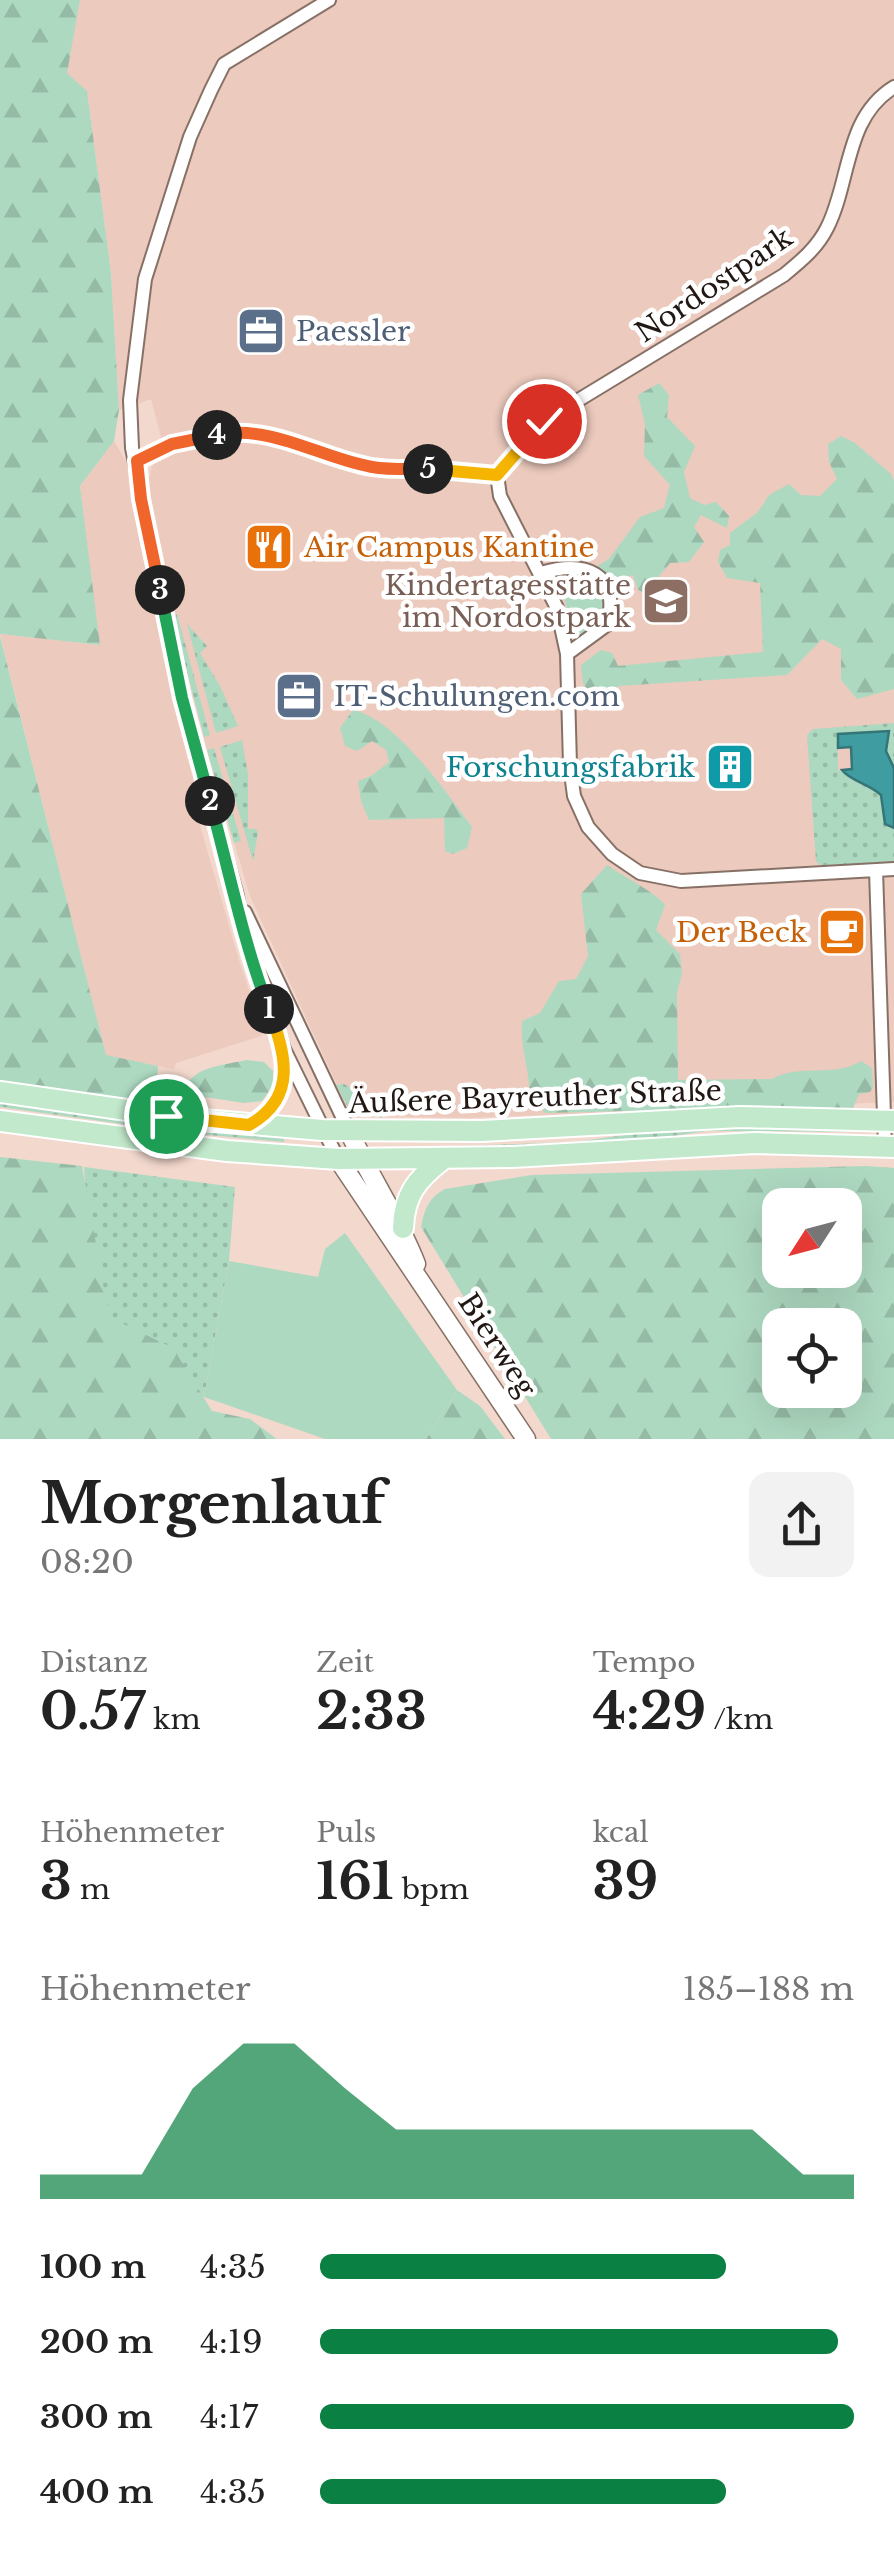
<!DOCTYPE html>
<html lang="de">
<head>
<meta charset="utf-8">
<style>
	:root { --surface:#fff; --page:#f2f2f2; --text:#222; --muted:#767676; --accent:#0b8043 }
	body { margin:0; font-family:"Libre Baskerville",serif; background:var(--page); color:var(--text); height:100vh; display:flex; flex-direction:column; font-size:38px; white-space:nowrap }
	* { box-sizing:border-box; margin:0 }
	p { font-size:32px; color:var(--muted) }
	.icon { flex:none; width:55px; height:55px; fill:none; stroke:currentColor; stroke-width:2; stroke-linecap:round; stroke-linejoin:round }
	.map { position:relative; height:1439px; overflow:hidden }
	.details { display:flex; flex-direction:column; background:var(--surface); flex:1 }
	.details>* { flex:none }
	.needle { width:65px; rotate:234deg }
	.fabs { position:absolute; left:762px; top:1188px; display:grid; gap:20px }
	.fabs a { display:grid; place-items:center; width:100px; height:100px; border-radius:20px; background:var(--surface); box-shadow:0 10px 40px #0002; font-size:50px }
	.pin { position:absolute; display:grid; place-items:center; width:85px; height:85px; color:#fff; margin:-42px; border:5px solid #fff; border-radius:50%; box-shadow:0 2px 10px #0007 }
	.km { position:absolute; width:50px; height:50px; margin:-25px; border-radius:50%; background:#222; color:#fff; font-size:28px; line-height:50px; text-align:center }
	.round { display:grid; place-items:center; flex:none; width:105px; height:105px; border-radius:20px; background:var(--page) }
	.summary { display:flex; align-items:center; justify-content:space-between; height:170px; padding:0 40px }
	h1 { font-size:55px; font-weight:800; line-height:75px }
	.stats { display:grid; grid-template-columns:repeat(3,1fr); gap:15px; height:170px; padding:10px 40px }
	.stats div { display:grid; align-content:center }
	.stats b { font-size:50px; font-weight:800 }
	.stats small { font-size:28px; font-weight:400 }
	.stats p { font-size:28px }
	.chart { height:280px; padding:20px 40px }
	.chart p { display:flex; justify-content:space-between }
	.chart svg { width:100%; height:180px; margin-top:10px; fill:var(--accent); opacity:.7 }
	ul { padding:0 40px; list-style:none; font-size:32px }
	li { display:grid; grid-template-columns:160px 120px 1fr; align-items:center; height:75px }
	li i { height:25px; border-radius:12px; background:var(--accent) }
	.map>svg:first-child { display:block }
	.built { fill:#eccabd }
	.grass { fill:url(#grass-dots) }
	.forest { fill:url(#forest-firs); fill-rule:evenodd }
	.garden { fill:#aed9c1 }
	.water { fill:#3f9da1; stroke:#367577; stroke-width:2.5 }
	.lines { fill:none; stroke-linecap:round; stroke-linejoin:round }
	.minor-casing { stroke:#877066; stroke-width:16 }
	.secondary-casing { stroke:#877066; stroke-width:21 }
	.primary-casing { stroke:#fff; stroke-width:24 }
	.minor { stroke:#fff; stroke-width:12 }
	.secondary { stroke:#fff; stroke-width:18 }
	.primary { stroke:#c2e9cb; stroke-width:20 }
	.split-1-casing { stroke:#fff; stroke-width:20 }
	.split-2-casing { stroke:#fff; stroke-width:20 }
	.split-3-casing { stroke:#fff; stroke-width:20 }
	.split-4-casing { stroke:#fff; stroke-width:20 }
	.split-5-casing { stroke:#fff; stroke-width:20 }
	.split-6-casing { stroke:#fff; stroke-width:20 }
	.split-1 { stroke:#f5b400; stroke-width:12 }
	.split-2 { stroke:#22a559; stroke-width:12 }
	.split-3 { stroke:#22a559; stroke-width:12 }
	.split-4 { stroke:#f0652b; stroke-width:12 }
	.split-5 { stroke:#f0652b; stroke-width:12 }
	.split-6 { stroke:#f5b400; stroke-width:12 }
	.labels { text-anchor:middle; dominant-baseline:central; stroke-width:9; stroke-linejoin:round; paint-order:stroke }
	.street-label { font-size:28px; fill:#211814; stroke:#fff }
	.service-label { font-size:28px; fill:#4e5e75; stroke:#fff; text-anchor:start }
	.food-label { font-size:28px; fill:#c56008; stroke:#fff; text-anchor:start }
	.education-label { font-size:28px; fill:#785e54; stroke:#fff; text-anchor:end }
	.culture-label { font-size:28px; fill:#0d838f; stroke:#fff; text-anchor:end }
</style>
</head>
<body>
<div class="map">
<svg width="894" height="1439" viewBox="0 0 894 1439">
	<defs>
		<pattern id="grass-dots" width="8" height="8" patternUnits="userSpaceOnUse" patternTransform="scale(2.5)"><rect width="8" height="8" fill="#aed9c1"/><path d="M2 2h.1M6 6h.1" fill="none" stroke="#95baa5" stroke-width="1.8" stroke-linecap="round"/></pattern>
		<pattern id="forest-firs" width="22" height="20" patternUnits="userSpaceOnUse" patternTransform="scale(2.5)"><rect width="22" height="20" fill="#aed9c1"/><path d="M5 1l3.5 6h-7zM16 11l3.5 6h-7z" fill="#95baa5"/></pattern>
	</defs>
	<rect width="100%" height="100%" fill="#f3d8cd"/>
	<!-- built -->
	<path class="built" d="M 80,0 L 894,0 L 894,1102 L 466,1118 L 367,1116 L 355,1114 L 347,1107 L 250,896 L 207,750 L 170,603 L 146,488 L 161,437 L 151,399 L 119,410 L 111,273 L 87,91 L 66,73 Z
		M 114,441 L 127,463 L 177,717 L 195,786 L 192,798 L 239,960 L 263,1032 L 261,1036 L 176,1063 L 174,1069 L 106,1056 L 0,634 L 99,645 L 80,486 Z"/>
	<!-- grass -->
	<path class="grass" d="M 177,614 L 210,735 L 204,737 L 173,619 Z
		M 187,624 L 207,646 L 200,653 L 220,686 L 238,726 L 216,733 Z
		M 894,723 L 894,768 L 885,751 L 889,732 L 838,734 L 838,770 L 869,784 L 882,795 L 885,824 L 894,828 L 894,862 L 822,867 L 816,861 L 807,735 L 813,729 Z
		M 242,740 L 248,774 L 248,829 L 256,829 L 258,833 L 253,861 L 220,747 Z
		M 214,748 L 241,841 L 234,843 L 207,750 Z
		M 344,1084 L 377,1103 L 382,1118 L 350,1111 L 336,1085 Z
		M 0,1100 L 284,1138 L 284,1142 L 187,1133 L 0,1107 Z
		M 729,1126 L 870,1130 L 866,1132 L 707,1131 L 634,1142 L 393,1152 L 393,1148 L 575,1142 L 675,1128 Z
		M 84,1167 L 235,1187 L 229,1261 L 204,1397 L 94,1309 Z"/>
	<!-- forest -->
	<path class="forest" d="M 0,0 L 80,0 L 67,73 L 87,91 L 111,273 L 119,410 L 114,441 L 80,486 L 100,645 L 0,634 Z
		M 659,383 L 669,395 L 667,417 L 695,446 L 684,472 L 690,498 L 704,505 L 716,502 L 729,516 L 727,528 L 701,515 L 694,527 L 704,542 L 689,562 L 670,563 L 645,593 L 638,590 L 633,575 L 614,581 C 607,613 604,624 577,644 L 561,587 L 609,559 L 640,517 L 664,508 L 670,485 L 644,456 L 645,424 L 638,395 Z
		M 841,436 L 855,443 L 891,474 L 894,481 L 894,689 L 857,699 L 841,680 L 841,649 L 822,639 L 787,675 L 619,686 L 600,698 L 592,698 L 583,683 L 581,665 L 601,650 L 612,653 L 618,666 L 763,652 L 760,583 L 727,578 L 718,562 L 720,550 L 730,545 L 730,533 L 758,512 L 769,495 L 789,484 L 801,495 L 820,496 L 837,479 L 829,462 L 828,444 Z
		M 0,636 L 106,1055 L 158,1066 L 156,1103 L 0,1082 Z
		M 353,710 C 396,719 446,792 472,827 L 467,848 L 453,854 L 445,851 L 444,818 L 369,820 L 361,801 L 358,781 L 371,776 L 389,762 L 386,750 L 372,741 L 357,751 L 345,746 L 340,728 Z
		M 607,865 C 620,874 659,895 665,905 L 656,930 L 680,954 L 682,973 L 677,993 L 678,1080 L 772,1079 C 800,1063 835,1078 861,1061 L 872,1068 L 873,1087 L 870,1092 L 859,1094 L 852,1111 L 750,1108 L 546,1113 L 530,1100 C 530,1070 520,1049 522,1021 L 540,1013 L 559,981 L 576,979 L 588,956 L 581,894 Z
		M 246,1060 L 264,1062 L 273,1071 L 273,1086 L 262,1101 L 244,1103 L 192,1095 L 186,1087 C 194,1066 226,1065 246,1060 Z
		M 0,1157 L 82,1166 L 109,1317 L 173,1348 L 212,1411 L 250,1419 L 277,1439 L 0,1439 Z
		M 866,1166 L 894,1168 L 894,1439 L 551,1439 L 421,1227 C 425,1209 428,1198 445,1189 L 532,1175 ZM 780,1205 L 845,1205 L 845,1270 L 780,1270 ZM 780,1325 L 845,1325 L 845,1390 L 780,1390 Z
		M 457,1390 L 480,1406 L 505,1439 L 426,1439 Z"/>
	<!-- garden -->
	<path class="garden" d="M 345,1233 L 457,1390 L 426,1439 L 325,1439 L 204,1397 L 229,1261 L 318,1277 L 325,1249 Z"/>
	<!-- water -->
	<path class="water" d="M 889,731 L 886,751 L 894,768 L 894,828 L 885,824 L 881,795 C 870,784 850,781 842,770 L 852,769 L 851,747 L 838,748 L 838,734 Z"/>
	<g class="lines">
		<!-- minor casing -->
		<g class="minor-casing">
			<path id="minor" d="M 329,0 L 224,64 L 211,90 L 190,137 L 145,279 L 130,400 L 132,448 L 182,698 L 237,896 L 244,937 L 284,1049 L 338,1159
				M 894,87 C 844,118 851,181 827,228 C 817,248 801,261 784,275 L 544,421 L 497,475 L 500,496 L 557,608 L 567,654 L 570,765 L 574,796 L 588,827 L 612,854 L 640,873 L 681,881 L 894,869
				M 137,461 L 172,444 L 240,431 L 281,439 L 373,467 L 497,475
				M 541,573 C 584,560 620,572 608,624 L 567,654
				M 876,870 L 885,1147
				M 245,912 L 349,1131
				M 251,1124 C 283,1104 283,1086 284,1052"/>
		</g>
		<!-- secondary casing -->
		<g class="secondary-casing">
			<path id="secondary" d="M 349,1131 C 369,1176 398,1217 416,1264
				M 338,1159 L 526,1439"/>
		</g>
		<!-- primary casing -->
		<g class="primary-casing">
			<path id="primary" d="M 0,1092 L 190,1119 L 322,1130 L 482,1131 L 740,1117 L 894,1121
				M 0,1121 L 227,1151 L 338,1159 L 513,1157 L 755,1143 L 894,1147
				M 403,1228 C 404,1195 417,1179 443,1159"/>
		</g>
		<!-- minor -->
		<use href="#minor" class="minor"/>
		<!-- secondary -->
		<use href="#secondary" class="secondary"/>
		<!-- primary -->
		<use href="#primary" class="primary"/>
	</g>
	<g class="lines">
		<!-- split-1 casing -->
		<g class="split-1-casing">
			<path id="split-1" d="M 166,1116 L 249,1125 C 299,1097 285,1053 269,1009"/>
		</g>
		<!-- split-2 casing -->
		<g class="split-2-casing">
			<path id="split-2" d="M 210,801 C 229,870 243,942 269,1009"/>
		</g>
		<!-- split-3 casing -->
		<g class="split-3-casing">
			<path id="split-3" d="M 160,590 L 182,698 L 210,801"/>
		</g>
		<!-- split-4 casing -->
		<g class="split-4-casing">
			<path id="split-4" d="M 160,590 L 141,499 L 137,461 L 172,444 L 217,435"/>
		</g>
		<!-- split-5 casing -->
		<g class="split-5-casing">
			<path id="split-5" d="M 217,435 C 272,424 320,458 372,467 C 390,470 410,469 428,469"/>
		</g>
		<!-- split-6 casing -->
		<g class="split-6-casing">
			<path id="split-6" d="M 428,469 L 497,475 L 544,421"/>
		</g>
		<!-- split-1 -->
		<use href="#split-1" class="split-1"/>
		<!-- split-2 -->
		<use href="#split-2" class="split-2"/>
		<!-- split-3 -->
		<use href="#split-3" class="split-3"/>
		<!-- split-4 -->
		<use href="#split-4" class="split-4"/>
		<!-- split-5 -->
		<use href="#split-5" class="split-5"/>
		<!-- split-6 -->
		<use href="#split-6" class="split-6"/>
	</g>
	<!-- icons -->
	<defs>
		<g id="office-square" transform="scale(2.5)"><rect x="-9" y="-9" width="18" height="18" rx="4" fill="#5c6f8a" stroke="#fff"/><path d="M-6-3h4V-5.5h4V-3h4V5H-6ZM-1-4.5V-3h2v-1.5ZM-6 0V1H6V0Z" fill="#fff"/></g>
		<g id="restaurant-square" transform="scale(2.5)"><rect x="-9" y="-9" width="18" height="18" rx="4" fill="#e8710a" stroke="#fff"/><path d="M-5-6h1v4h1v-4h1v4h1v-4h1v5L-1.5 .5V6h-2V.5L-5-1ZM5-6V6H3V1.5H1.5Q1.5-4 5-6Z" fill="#fff"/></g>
		<g id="school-square" transform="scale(2.5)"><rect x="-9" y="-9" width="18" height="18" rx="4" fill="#8d6e63" stroke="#fff"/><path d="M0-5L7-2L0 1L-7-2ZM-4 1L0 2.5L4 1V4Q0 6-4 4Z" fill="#fff"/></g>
		<g id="building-square" transform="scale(2.5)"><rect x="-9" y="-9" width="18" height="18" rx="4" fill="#0f9aa8" stroke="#fff"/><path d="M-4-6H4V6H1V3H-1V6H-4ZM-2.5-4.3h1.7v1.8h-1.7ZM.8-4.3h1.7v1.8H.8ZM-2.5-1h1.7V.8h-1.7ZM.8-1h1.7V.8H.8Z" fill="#fff"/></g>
		<g id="cafe-square" transform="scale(2.5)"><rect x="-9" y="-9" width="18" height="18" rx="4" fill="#e8710a" stroke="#fff"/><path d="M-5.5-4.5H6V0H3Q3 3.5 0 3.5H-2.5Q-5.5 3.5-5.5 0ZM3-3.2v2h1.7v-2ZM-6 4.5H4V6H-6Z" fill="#fff"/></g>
	</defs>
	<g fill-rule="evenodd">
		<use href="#office-square" x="261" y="331"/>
		<use href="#restaurant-square" x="269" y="547"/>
		<use href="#school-square" x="666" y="601"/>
		<use href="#office-square" x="299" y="696"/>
		<use href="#building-square" x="730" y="767"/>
		<use href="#cafe-square" x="842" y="932"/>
	</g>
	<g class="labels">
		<!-- street labels -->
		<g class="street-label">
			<text transform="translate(714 285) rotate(-34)">Nordostpark</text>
			<text transform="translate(535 1097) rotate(-2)">Äußere Bayreuther Straße</text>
			<text transform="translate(497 1345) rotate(57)">Bierweg</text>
		</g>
		<!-- service labels -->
		<g class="service-label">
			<text x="296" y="331">Paessler</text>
			<text x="334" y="696">IT-Schulungen.com</text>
		</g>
		<!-- food labels -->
		<g class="food-label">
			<text x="304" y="547">Air Campus Kantine</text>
			<text x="807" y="932" text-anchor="end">Der Beck</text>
		</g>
		<!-- education labels -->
		<g class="education-label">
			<text x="631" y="585">Kindertagesstätte<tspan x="631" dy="32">im Nordostpark</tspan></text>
		</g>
		<!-- culture labels -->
		<g class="culture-label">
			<text x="695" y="767">Forschungsfabrik</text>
		</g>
	</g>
</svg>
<div class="fabs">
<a><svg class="needle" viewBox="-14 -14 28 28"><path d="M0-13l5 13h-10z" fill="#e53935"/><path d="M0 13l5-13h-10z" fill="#767676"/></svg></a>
<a><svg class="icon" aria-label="locate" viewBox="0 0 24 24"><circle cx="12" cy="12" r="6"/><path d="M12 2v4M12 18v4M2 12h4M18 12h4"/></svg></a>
</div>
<div class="pin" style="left:166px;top:1116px;background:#1e9e55"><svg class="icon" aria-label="arrive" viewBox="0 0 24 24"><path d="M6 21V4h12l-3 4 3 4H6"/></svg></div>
<div class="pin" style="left:544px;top:421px;background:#d93025"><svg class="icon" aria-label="check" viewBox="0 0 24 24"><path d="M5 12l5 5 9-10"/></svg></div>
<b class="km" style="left:269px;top:1009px">1</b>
<b class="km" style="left:210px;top:801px">2</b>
<b class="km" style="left:160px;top:590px">3</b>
<b class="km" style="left:217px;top:435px">4</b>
<b class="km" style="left:428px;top:469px">5</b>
</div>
<section class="details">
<div class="summary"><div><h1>Morgenlauf</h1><p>08:20</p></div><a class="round"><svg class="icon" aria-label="share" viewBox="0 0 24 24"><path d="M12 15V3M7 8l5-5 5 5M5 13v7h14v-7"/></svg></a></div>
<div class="stats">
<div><p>Distanz</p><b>0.57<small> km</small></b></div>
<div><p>Zeit</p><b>2:33</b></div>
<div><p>Tempo</p><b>4:29<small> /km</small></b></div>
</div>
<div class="stats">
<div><p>Höhenmeter</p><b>3<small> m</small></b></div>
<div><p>Puls</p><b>161<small> bpm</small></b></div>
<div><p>kcal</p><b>39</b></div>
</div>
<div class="chart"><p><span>Höhenmeter</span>185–188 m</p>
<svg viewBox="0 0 160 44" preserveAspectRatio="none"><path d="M0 44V38L10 38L20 38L30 17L40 6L50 6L60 17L70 27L80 27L90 27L100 27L110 27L120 27L130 27L140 27L150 38L160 38V44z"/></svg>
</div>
<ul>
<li><b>100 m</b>4:35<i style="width:76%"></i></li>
<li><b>200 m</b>4:19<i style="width:97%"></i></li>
<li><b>300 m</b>4:17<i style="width:100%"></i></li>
<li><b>400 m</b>4:35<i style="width:76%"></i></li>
</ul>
</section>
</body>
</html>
